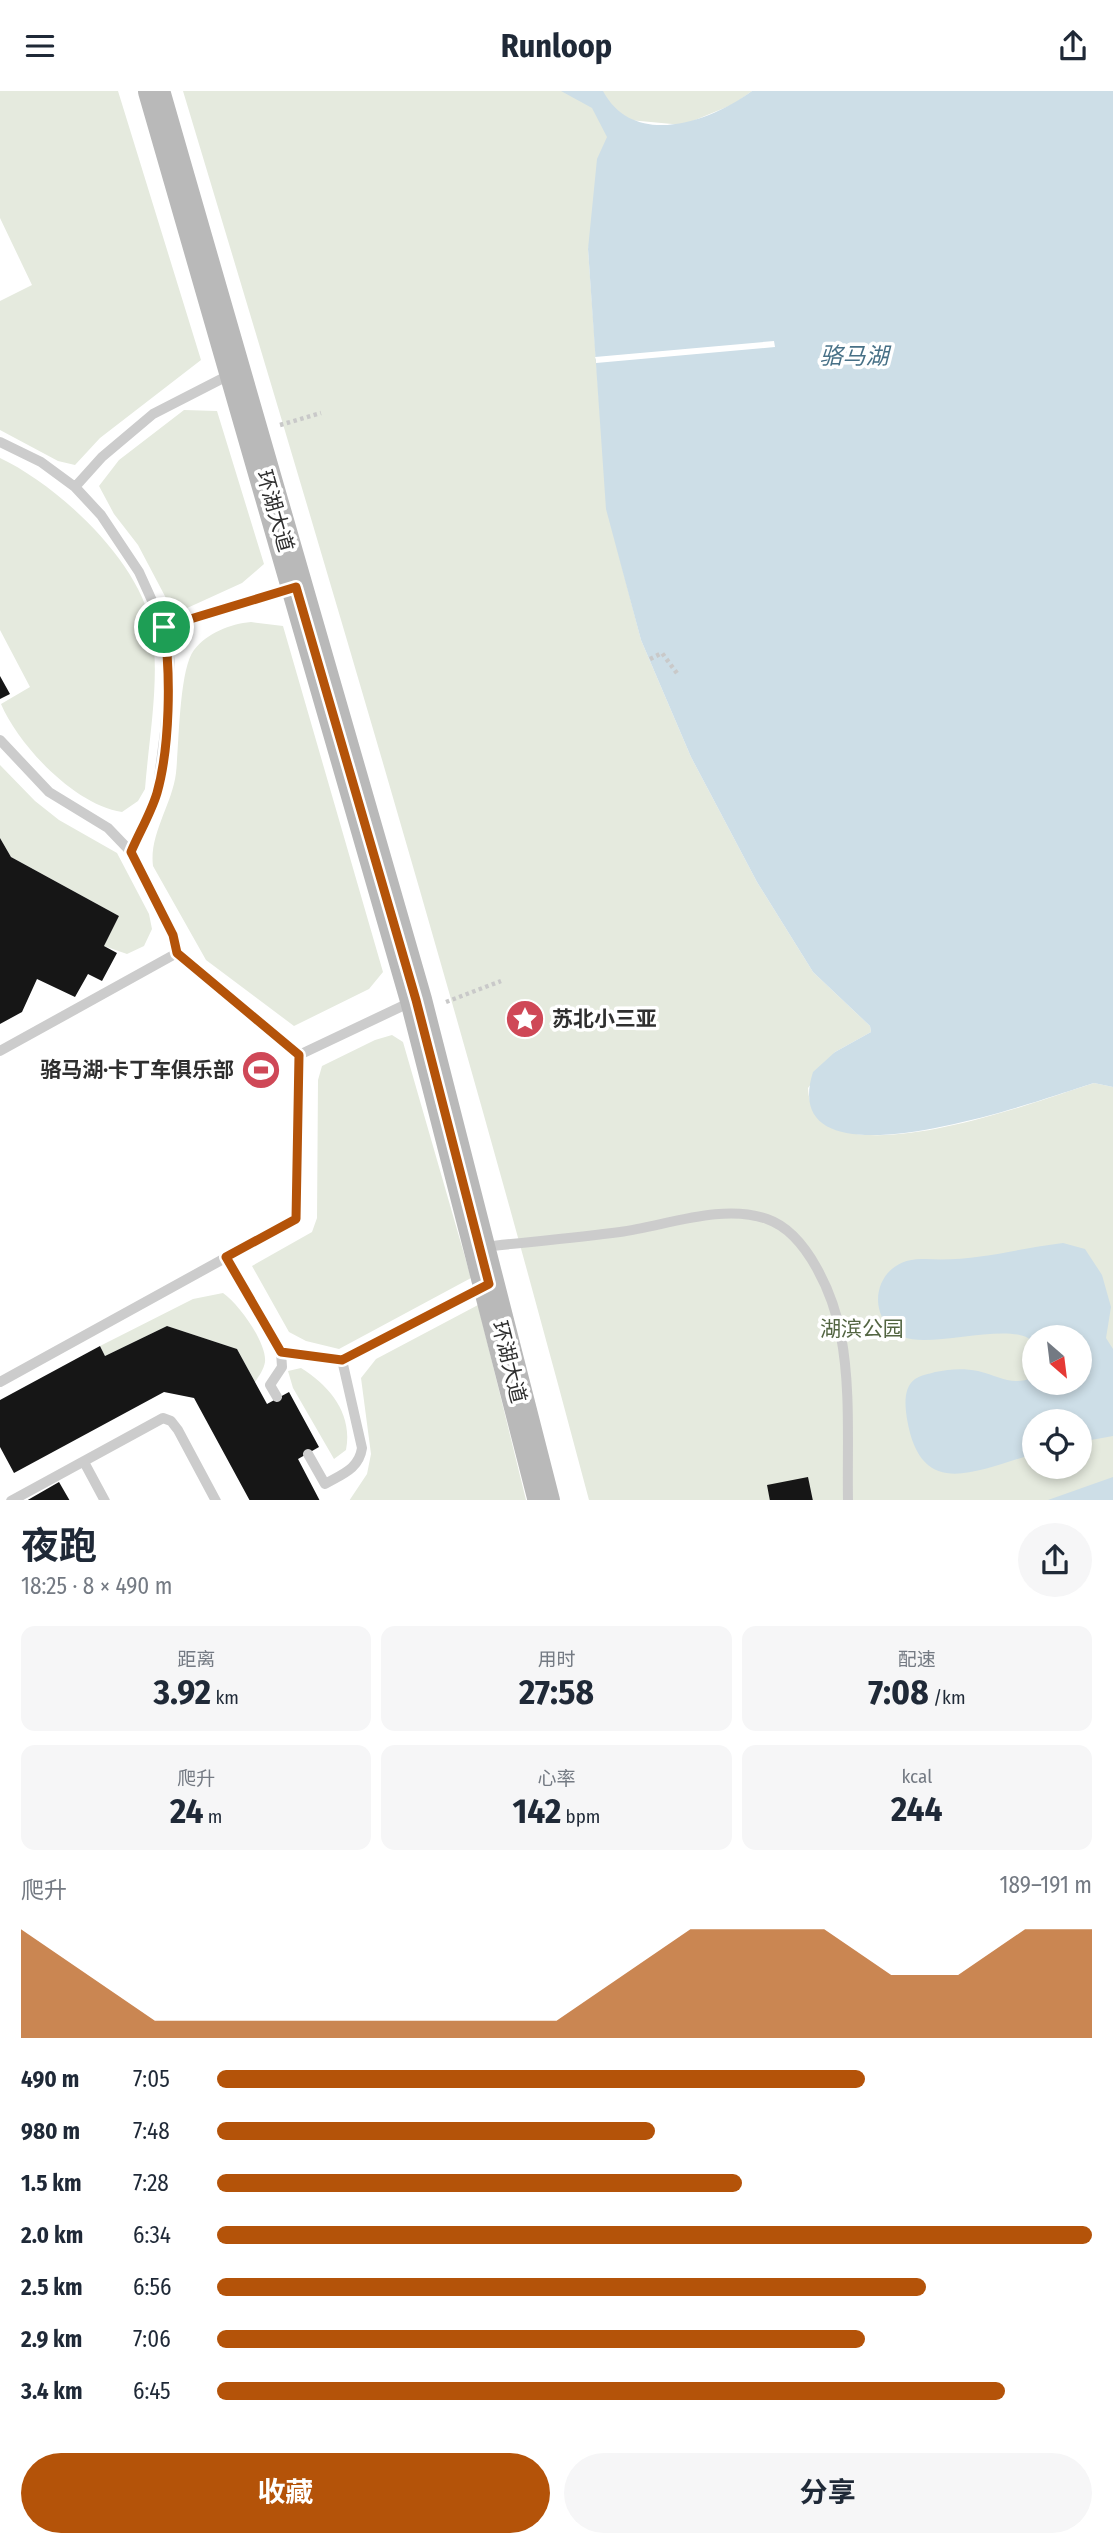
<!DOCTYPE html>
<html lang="zh">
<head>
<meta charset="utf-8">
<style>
	:root { --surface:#fff; --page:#f6f6f7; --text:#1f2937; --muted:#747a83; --accent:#b45309 }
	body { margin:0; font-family:"Fira Sans Condensed","Noto Sans SC",sans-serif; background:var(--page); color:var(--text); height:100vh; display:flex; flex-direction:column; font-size:26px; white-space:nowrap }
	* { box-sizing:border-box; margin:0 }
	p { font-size:23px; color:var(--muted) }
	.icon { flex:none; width:38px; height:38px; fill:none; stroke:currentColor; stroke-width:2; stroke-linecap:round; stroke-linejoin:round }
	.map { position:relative; height:1409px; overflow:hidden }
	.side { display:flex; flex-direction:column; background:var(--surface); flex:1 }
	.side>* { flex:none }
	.needle { width:46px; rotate:152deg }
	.buttons { position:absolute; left:1022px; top:1234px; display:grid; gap:14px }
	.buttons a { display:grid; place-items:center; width:70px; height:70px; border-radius:50%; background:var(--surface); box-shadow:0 4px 10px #0003; font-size:35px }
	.pin { position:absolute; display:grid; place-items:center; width:60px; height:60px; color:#fff; margin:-30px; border:4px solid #fff; border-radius:50%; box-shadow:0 2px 7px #0007 }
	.round { display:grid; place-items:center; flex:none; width:74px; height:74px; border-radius:37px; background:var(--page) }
	.headline { display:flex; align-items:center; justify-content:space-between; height:119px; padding:0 21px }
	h1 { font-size:38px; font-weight:700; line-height:52px }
	.figures { display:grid; grid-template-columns:repeat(3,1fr); gap:10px; height:119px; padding:7px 21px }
	.figures div { display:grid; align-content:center; border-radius:14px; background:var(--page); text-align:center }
	.figures b { font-size:35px; font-weight:700 }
	.figures small { font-size:19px; font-weight:400 }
	.figures p { font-size:19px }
	.chart { height:196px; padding:14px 21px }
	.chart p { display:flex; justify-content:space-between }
	.chart svg { width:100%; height:126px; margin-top:7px; fill:var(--accent); opacity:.7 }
	.action { display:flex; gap:14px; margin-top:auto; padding:14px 21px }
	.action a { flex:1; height:80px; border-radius:42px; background:var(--accent); color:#fff; font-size:28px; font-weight:700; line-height:80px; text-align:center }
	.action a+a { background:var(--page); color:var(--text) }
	ul { padding:0 21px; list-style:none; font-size:23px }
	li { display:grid; grid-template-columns:112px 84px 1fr; align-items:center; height:52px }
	li i { height:18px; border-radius:9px; background:var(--accent) }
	header { display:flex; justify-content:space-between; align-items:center; height:91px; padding:0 21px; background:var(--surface); font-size:32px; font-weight:700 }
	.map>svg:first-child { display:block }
	.green { fill:#e5eade; fill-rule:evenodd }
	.water { fill:#cddee7 }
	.pier { fill:#fff }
	.building { fill:#161616 }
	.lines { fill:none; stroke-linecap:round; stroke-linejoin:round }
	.path { stroke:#c9c9c9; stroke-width:4.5; stroke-dasharray:3.5 3.5; stroke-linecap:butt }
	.lane { stroke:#ccc; stroke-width:10 }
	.secondary { stroke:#b9b9b9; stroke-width:32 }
	.route-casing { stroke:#fff; stroke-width:14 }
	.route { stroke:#b45309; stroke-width:9 }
	.labels { text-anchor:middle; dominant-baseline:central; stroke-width:7; stroke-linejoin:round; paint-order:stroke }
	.street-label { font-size:21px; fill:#2f2f2f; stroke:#fff }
	.poi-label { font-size:21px; font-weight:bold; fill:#2f2f2f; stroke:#fff; text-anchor:start }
	.park-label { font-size:21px; fill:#536542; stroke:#fff }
	.water-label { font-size:23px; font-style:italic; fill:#477086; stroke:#fff }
</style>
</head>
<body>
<header><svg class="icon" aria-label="menu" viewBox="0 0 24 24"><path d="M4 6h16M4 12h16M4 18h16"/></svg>Runloop<svg class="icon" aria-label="share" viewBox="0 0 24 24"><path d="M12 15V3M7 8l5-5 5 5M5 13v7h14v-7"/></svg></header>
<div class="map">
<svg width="1113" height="1410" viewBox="0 0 1113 1410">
	<rect width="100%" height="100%" fill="#fff"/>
	<!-- green -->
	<path class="green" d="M 0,0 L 118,0 L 201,269 L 100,347 L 75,374 L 58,370 L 0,339 L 0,210 L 32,194 L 0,127 Z
		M 183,0 L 752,0 L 734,13 L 683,34 L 629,29 L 588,158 L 607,418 L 641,549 L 691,666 L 757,791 L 813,881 L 870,935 L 871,941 L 835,961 L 808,997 C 811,1098 1042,1008 1094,992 L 1113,996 L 1113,1409 L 589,1409 C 464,937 324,468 183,0 ZM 1034,1246 L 1080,1246 L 1080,1292 L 1034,1292 ZM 1034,1330 L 1080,1330 L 1080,1376 L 1034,1376 Z
		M 184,319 L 217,320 L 264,473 L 242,492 L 185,518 L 167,509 L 138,454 L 114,423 L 99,395 L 119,369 Z
		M 0,367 C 59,395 141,471 152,538 C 160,590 149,646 145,698 L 138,710 L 122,721 C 75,714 19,655 1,613 L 30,596 L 0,539 Z
		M 251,531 L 283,535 L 383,881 L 369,898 L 294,935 L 206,869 L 153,775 C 149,743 172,714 176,682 C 179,655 179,578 194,559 C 207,542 230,533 251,531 Z
		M 0,674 L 35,710 L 59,729 L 117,762 L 149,823 L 152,838 L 144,855 L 127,863 L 104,855 L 119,825 L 11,766 L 0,747 Z
		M 392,944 L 403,951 L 471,1187 L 339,1258 L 306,1250 L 289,1241 L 252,1175 L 312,1141 L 317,1127 L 318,989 L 322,975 L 375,949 Z
		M 223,1202 C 239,1213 267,1252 265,1271 C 264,1278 259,1285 255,1291 L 237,1258 L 167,1235 L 105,1265 L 100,1255 L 193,1208 Z
		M 478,1214 L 526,1409 L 349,1410 L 367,1383 L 371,1363 L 361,1287 L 376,1268 Z
		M 301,1277 C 330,1295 353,1323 346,1359 L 334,1368 L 293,1297 L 288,1280 Z"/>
	<!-- water -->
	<path class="water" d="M 561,0 L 603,0 C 634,58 710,31 752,0 L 1113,0 L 1113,996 L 1094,992 C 1048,1006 773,1108 813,981 L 835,961 L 871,941 L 870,935 L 813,881 L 757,791 L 691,666 L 641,549 L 606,418 L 588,158 L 597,68 L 607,46 L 592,17 Z
		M 1063,1152 L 1085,1158 L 1102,1184 L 1111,1216 L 1106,1247 L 1113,1258 L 1113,1345 L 1080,1351 L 1080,1330 L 1034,1330 L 1034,1363 C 974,1380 921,1410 907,1328 C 905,1315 903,1297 915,1288 C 921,1284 929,1283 935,1281 C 950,1278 963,1277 978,1280 C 999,1285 1012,1296 1034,1286 L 1034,1292 L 1080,1292 L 1080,1246 L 1034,1246 L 1034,1252 C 1016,1228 933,1258 903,1246 C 862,1228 873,1165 925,1168 C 977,1171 1013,1158 1063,1152 Z
		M 1113,1386 L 1113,1409 L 1048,1409 Z"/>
	<!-- pier -->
	<path class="pier" d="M 774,250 L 775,256 L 596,272 L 596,269 L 595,266 Z"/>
	<!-- building -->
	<path class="building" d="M 0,585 L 10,603 L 0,608 Z
		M 0,747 L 11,766 L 119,825 L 104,855 L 117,862 L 102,890 L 88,883 L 75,906 L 37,888 L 22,921 L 0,933 Z
		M 167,1235 L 237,1258 L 267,1313 L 289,1301 L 319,1356 L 298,1368 L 320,1410 L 250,1410 L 194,1307 L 164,1301 L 14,1382 L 0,1356 L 0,1309 L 100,1255 L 105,1265 Z
		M 808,1386 L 813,1410 L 770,1410 L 767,1394 Z
		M 59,1391 L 70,1410 L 26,1410 Z"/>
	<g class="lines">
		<!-- path -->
		<path class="path" d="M 280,334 L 321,322
			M 650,568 L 662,562 L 679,585
			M 446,911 L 501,890"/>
		<!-- lane -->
		<path class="lane" d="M 0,351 L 41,371 L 75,396 L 101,424 L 139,481 L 164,536 L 170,571 L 165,641 L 157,702 L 131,761
			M 75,396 L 102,366 L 153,323 L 233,282
			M 164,536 L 295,496
			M 0,649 L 49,701 L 108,737 L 131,761 L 173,844 L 177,862
			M 0,960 L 177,862 L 299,964 L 413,910
			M 483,1156 C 528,1151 574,1147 620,1141 C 665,1135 722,1112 767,1128 C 808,1142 834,1206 841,1245 C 851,1298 847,1356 848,1410
			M 226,1166 L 281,1261 L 282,1276 L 270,1294 L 277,1306
			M 281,1261 L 342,1269
			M 0,1291 L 296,1128 L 299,964
			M 308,1363 L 325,1393 C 342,1383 359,1378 362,1357 L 342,1269 L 487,1194
			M 84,1371 L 105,1410
			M 11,1410 L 163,1327 L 171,1330 L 178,1339 L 216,1410"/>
		<!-- secondary -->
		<path class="secondary" d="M 154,0 L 416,909 L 544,1410"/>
	</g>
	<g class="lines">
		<!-- route casing -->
		<g class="route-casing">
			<path id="route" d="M 296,496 L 416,909 L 489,1193 L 342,1269 L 281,1261 L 226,1166 L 296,1128 L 299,964 L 177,862 L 173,844 L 131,761 C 139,742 151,722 157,702 C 170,656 171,583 164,536 Z"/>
		</g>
		<!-- route -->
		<use href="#route" class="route"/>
	</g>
	<!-- icons -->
	<defs>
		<g id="sight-disc" transform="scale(2.0125)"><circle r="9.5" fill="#cf4857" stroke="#fff"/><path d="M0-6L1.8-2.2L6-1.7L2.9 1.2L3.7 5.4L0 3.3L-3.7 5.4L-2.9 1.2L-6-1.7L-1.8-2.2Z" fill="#fff"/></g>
		<g id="stadium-disc" transform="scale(2.0125)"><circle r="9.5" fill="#cf4857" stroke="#fff"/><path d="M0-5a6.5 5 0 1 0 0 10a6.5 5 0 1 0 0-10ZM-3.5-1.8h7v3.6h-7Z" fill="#fff"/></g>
	</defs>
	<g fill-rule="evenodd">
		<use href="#sight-disc" x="525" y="928"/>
		<use href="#stadium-disc" x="261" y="979"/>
	</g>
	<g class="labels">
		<!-- street labels -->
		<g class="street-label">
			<text transform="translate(275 420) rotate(74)">环湖大道</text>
			<text transform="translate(509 1271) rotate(76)">环湖大道</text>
		</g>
		<!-- poi labels -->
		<g class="poi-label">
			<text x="552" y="928">苏北小三亚</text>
			<text x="234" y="979" text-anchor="end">骆马湖·卡丁车俱乐部</text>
		</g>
		<!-- park labels -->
		<g class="park-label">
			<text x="862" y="1238">湖滨公园</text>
		</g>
		<!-- water labels -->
		<g class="water-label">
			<text x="854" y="265">骆马湖</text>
		</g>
	</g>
</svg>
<div class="buttons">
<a><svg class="needle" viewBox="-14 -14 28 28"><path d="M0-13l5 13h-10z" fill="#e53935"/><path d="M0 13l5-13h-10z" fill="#747a83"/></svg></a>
<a><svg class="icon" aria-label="locate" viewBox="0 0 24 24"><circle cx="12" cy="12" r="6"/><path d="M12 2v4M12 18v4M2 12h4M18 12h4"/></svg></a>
</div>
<div class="pin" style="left:164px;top:536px;background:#1e9e55"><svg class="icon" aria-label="arrive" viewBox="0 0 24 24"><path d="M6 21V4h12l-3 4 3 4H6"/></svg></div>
</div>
<section class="side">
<div class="headline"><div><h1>夜跑</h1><p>18:25 · 8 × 490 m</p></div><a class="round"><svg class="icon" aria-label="share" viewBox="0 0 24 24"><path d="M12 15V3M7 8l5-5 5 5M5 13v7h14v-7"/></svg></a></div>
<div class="figures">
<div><p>距离</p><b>3.92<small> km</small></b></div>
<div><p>用时</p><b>27:58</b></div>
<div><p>配速</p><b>7:08<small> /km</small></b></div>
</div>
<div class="figures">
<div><p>爬升</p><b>24<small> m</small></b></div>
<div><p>心率</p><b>142<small> bpm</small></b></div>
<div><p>kcal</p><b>244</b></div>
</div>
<div class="chart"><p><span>爬升</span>189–191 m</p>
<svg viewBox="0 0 160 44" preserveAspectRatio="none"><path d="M0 44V6L10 22L20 38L30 38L40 38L50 38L60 38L70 38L80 38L90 22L100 6L110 6L120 6L130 22L140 22L150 6L160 6V44z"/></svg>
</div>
<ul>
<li><b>490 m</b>7:05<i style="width:74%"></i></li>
<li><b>980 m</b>7:48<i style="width:50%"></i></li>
<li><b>1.5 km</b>7:28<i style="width:60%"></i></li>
<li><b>2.0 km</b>6:34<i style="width:100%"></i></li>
<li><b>2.5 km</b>6:56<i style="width:81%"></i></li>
<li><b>2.9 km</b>7:06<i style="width:74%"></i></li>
<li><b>3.4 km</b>6:45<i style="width:90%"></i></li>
</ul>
<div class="action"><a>收藏</a><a>分享</a></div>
</section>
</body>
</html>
